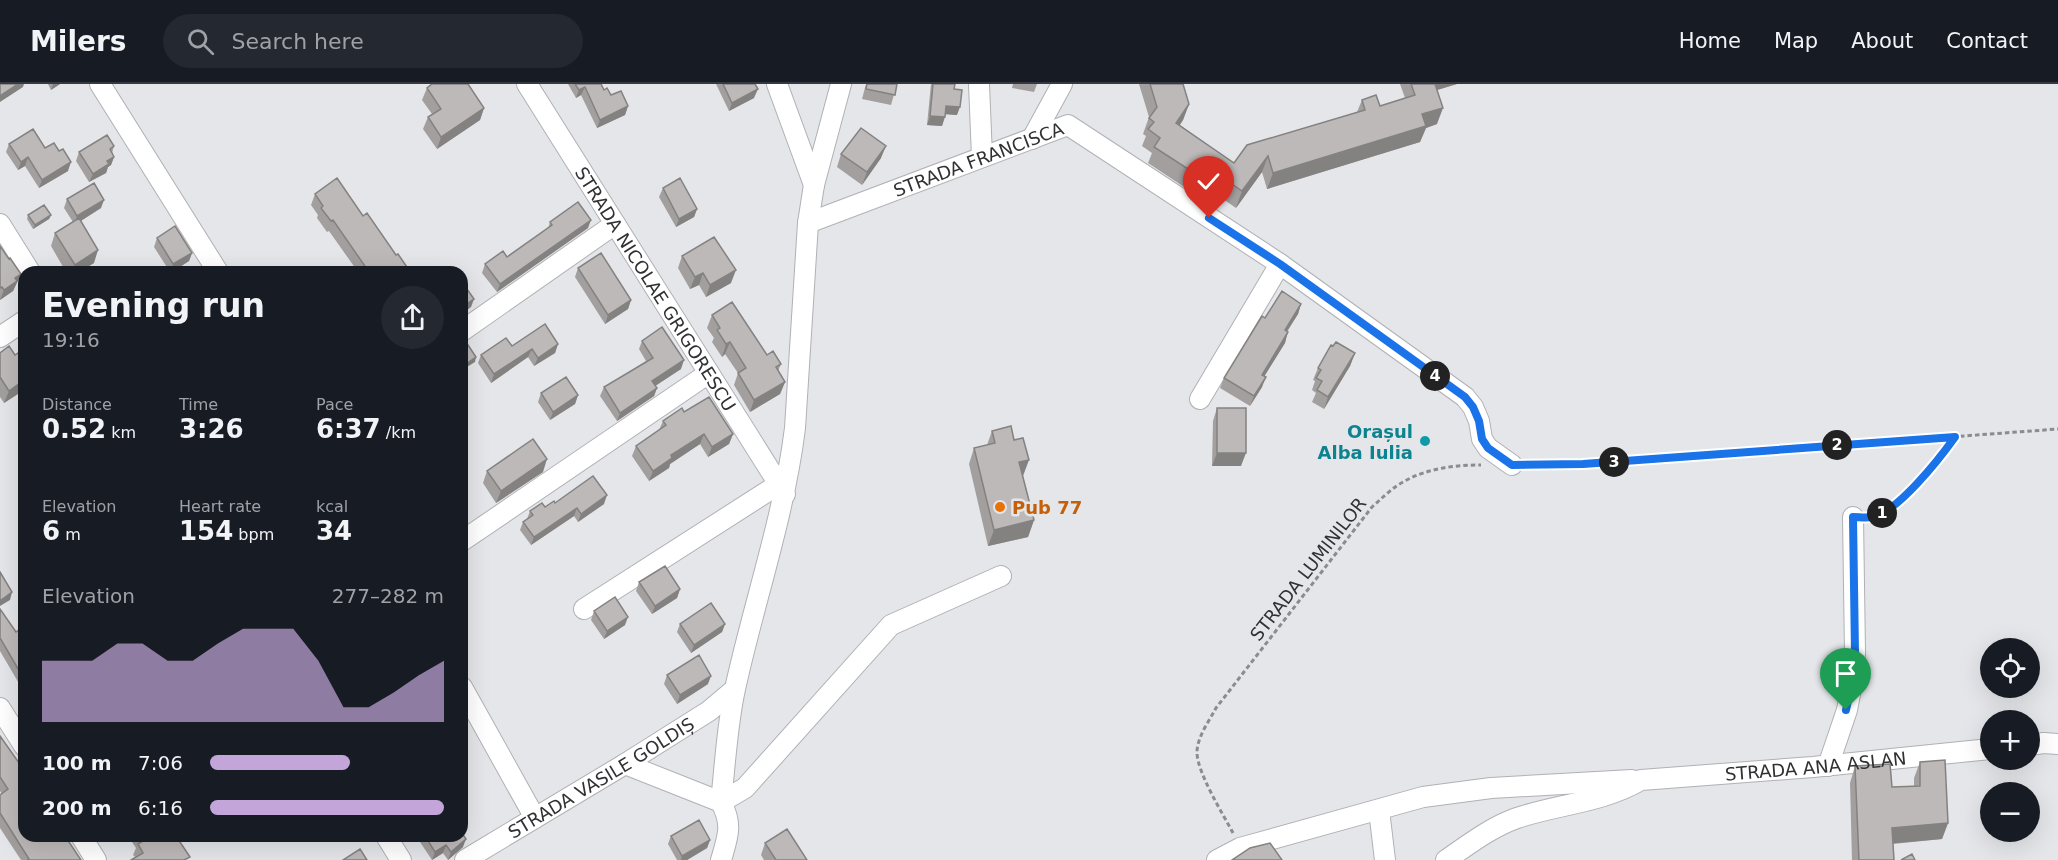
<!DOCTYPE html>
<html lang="en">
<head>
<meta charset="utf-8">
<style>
	:root { --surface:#171b24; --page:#242831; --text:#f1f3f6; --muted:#9ea1a6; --line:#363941; --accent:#c3a5da }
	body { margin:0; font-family:"DejaVu Sans",sans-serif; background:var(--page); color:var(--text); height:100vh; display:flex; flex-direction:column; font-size:22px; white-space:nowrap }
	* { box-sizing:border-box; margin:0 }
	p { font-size:20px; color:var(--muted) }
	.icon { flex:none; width:33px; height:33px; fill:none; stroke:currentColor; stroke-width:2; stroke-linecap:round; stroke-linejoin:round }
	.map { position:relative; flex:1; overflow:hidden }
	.details { position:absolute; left:18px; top:182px; width:450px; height:576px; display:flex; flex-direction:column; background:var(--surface); border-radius:18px; box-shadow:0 6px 24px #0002 }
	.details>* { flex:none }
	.fabs { position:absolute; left:1980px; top:554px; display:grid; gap:12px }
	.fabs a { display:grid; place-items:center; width:60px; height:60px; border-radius:50%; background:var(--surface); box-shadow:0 6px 24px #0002; font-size:30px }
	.pin { position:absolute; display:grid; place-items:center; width:51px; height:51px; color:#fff; margin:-62px -26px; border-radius:50% 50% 50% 0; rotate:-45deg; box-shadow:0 0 6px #0007 }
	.pin .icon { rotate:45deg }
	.km { position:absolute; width:30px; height:30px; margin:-15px; border-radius:50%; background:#222; color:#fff; font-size:16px; line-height:30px; text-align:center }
	.round { display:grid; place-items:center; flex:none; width:63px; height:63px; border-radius:32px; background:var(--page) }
	.head { display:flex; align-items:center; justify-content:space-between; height:102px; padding:0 24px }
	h1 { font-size:33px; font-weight:700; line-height:45px }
	.stats { display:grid; grid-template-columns:repeat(3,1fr); gap:9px; height:102px; padding:6px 24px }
	.stats div { display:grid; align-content:center }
	.stats b { font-size:26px; font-weight:700 }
	.stats small { font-size:16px; font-weight:400 }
	.stats p { font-size:16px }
	.chart { height:168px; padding:12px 24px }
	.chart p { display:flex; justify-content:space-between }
	.chart svg { width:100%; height:108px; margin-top:6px; fill:var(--accent); opacity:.7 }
	ul { padding:0 24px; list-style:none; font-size:20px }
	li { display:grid; grid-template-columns:96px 72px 1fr; align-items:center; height:45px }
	li i { height:15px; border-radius:8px; background:var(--accent) }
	header { display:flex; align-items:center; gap:36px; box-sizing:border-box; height:84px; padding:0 30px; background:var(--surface); border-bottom:2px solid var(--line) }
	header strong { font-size:28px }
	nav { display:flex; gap:33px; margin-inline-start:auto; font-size:21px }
	.search { width:420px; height:54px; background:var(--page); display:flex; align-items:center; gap:15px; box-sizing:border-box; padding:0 21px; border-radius:33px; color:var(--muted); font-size:22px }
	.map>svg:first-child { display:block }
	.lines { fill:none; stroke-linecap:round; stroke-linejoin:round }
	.minor-casing { stroke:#b0b1b5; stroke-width:22 }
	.path { stroke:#8b8c8f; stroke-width:3; stroke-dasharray:4.5 3; stroke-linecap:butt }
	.minor { stroke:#fff; stroke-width:20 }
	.wall { fill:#a39f9e }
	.shaded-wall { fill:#848281 }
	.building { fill:#bdb9b8; stroke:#848281; stroke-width:1.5 }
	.route-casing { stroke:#fff; stroke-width:12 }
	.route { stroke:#1a73e8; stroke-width:8 }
	.culture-dot { fill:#0f9aa8; stroke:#e4e6ea; stroke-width:2 }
	.food-dot { fill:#e8710a; stroke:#e4e6ea; stroke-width:2 }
	.labels { text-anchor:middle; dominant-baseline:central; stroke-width:5; stroke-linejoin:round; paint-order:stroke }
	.street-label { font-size:18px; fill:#313133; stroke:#e4e6ea }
	.culture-label { font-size:18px; font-weight:bold; fill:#0d838f; stroke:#e4e6ea; text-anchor:end }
	.food-label { font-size:18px; font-weight:bold; fill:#c56008; stroke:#e4e6ea; text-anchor:start }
</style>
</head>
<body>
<header>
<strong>Milers</strong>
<div class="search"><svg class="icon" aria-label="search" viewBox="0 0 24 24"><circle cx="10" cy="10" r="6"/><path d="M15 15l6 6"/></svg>Search here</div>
<nav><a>Home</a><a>Map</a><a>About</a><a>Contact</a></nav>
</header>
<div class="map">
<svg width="2058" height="776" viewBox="0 0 2058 776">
	<rect width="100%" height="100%" fill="#e4e6ea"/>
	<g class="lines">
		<!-- minor casing -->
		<g class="minor-casing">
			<g id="minor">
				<path d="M 100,0 L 218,188"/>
				<path id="s1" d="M 527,0 L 785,410"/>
				<path d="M 777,0 L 814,101"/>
				<path d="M 979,0 L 982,73"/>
				<path d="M 1032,55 L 1062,0"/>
				<path id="s2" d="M 808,139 L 1068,41 L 1280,180 L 1465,313 L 1473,323 L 1479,337 L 1482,355 L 1488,364 L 1512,381"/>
				<path d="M 0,140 L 30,188"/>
				<path d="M 462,247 L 615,140"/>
				<path d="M 0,253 L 24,237"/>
				<path d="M 1200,315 L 1280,180"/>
				<path d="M 462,457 L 709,289"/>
				<path d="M 584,525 L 779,400"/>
				<path d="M 462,603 L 535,734"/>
				<path d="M 0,624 L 24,662"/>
				<path d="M 2030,661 L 2044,659 L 2058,660"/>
				<path d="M 625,680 L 721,718 L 745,704 L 891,541 L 1001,492"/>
				<path d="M 1828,682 L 1847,626 L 1853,594 L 1855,569 L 1853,433"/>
				<path d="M 1379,726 L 1385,776"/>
				<path d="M 81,752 L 96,776"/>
				<path d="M 386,752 L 401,776"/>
				<path id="s3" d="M 465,776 L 625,680 L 709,627 L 734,606"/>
				<path d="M 721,776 C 728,752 733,741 721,718 C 725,682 727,641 735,605 C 754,518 784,433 795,344 L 808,139 L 814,101 L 841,0"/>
				<path d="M 1217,776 L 1240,764 L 1423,713 L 1491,704 L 1632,696"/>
				<path id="s4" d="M 1446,776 C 1468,761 1491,743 1517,734 C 1559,720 1601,719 1641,696 L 1813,683 L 1990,665"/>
			</g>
		</g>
		<!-- path -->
		<path class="path" d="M 1526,381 L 1583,380 L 2058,345
			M 1870,433 C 1898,429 1939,376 1955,353
			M 1233,749 C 1223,730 1196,687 1197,667 C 1198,652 1209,637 1216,624 L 1372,423 C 1381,415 1389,407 1398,401 C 1423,385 1452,381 1481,381"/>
		<!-- minor -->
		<use href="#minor" class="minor"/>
	</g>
	<!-- wall -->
	<path class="wall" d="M 48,0 L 60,0 L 51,6 Z
		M 431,0 L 468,0 L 484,24 L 480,36 L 437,65 L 423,45 L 428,33 L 432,30 L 422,16 L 427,4 Z
		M 568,0 L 601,0 L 604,6 L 611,11 L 628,22 L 625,31 L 597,44 L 581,11 L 576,14 Z
		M 716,0 L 755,0 L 754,14 L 729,27 Z
		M 866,0 L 897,0 L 891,21 L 862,15 Z
		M 931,0 L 955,0 L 954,5 L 957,31 L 945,30 L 942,42 L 927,41 Z
		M 1013,0 L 1037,0 L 1034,8 L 1012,4 Z
		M 1139,0 L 1183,0 L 1189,20 L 1183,36 L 1180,41 L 1234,79 L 1357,28 L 1362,16 L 1380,22 L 1405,14 L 1400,0 L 1457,0 L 1437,6 L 1437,40 L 1426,44 L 1420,58 L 1267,105 L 1262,88 L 1236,124 L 1223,115 L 1216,124 L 1148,79 L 1152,69 L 1142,62 L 1146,52 L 1143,50 L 1149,33 Z
		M 9,60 L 45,64 L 68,87 L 39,104 L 25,82 L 18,86 L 6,68 Z
		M 114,62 L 112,69 L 114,73 L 111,81 L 108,83 L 106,89 L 89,98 L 76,77 L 79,68 Z
		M 841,70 L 881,74 L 862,101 L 837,83 Z
		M 663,104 L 697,125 L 694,133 L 676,143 L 659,113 Z
		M 315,110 L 363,132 L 409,186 L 409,188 L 358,188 L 329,147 L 327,148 L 317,134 L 318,131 L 311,121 Z
		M 67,115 L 101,124 L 81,137 L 94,179 L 79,188 L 66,188 L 51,162 L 55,149 L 73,138 L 64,124 Z
		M 28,131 L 51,131 L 49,135 L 33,145 L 27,135 Z
		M 550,138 L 588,144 L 497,208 L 482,189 L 485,180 L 507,173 L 548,145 Z
		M 157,154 L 192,169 L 189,177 L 172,188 L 170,188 L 154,163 Z
		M 0,162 L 9,175 L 21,190 L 13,207 L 0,216 Z
		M 682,172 L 731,199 L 706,213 L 699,201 L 690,205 L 678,184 Z
		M 578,184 L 631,216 L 628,225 L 605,240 L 575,193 Z
		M 1301,220 L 1298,230 L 1287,248 L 1285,259 L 1264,292 L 1262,303 L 1250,322 L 1220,304 L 1224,294 L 1265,234 Z
		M 712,231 L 781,280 L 778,287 L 785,298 L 780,310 L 750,328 L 734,301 L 738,289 L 725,270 L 722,273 L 712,258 L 714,254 L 707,244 Z
		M 642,257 L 681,285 L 655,302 L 657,304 L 654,312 L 617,337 L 600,312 L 604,303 L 646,277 L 639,265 Z
		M 558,260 L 555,269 L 534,282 L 528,273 L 491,299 L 478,279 L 481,271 L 512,262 Z
		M 0,269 L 15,271 L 24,271 L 24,306 L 4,319 L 0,313 Z
		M 1355,269 L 1350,282 L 1324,325 L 1312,318 L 1316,309 L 1312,306 L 1315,297 L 1313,296 L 1318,284 Z
		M 541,309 L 578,311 L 575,320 L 550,336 L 538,318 Z
		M 1217,324 L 1241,382 L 1212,382 L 1213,337 Z
		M 684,328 L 733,350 L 729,360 L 708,373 L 700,360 L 670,380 L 669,384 L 649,397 L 632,372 L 636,362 L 659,346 L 663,337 Z
		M 992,347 L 1023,392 L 1034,436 L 1028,453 L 988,462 L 969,380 L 974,364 L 987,361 Z
		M 487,387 L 543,388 L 496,419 L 483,399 Z
		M 555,419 L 604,420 L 578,438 L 574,432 L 531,461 L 520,446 L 523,438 L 527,435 L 530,427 L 545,423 Z
		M 639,498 L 680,505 L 677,514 L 652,530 L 636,507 Z
		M 0,525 L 16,548 L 24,542 L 24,608 L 0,567 Z
		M 594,527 L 625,541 L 604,555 L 591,536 Z
		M 680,540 L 725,540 L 722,548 L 691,569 L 677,548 Z
		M 667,591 L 708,600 L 677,620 L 664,600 Z
		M 0,652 L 24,752 L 81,776 L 21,776 L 0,744 L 0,711 L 2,710 L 0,707 Z
		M 1920,678 L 1948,739 L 1942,755 L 1893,760 L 1894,776 L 1852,776 L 1850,699 L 1855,682 L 1892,703 L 1914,702 L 1914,694 Z
		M 128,752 L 176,752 L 135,773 L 133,771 L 136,764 Z
		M 416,752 L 462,752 L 463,763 L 448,776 L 443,769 L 432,776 Z
		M 671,752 L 710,756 L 707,764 L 687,776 L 677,776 L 668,760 Z
		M 765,759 L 807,776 L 764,776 L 761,771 Z"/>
	<!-- shaded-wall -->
	<path class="shaded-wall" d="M 18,0 L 24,0 L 23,3 L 0,18 L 0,12 Z
		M 53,0 L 60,0 L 51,6 Z
		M 1430,0 L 1457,0 L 1427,9 Z
		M 585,3 L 581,11 L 576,14 L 579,6 Z
		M 758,5 L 754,14 L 729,27 L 732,19 Z
		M 1189,20 L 1183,36 L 1170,55 L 1176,39 Z
		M 628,22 L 625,31 L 597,44 L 600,36 Z
		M 946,22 L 960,23 L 957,31 L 943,30 Z
		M 484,24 L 480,36 L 437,65 L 441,53 Z
		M 1443,24 L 1437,40 L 1426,44 L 1420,58 L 1267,105 L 1273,89 L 1422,30 Z
		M 930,32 L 945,33 L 942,42 L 927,41 Z
		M 886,62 L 881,74 L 862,101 L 867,88 Z
		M 1268,72 L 1262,88 L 1236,124 L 1242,107 Z
		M 28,73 L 25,82 L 18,86 L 21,78 Z
		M 114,73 L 111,81 L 108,83 L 106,89 L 89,98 L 93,90 L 107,77 Z
		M 71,78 L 68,87 L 39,104 L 42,96 Z
		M 1229,98 L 1223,115 L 1216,124 L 1222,107 Z
		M 104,116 L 101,124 L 74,141 L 77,132 Z
		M 697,125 L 694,133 L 676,143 L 679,135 Z
		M 51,131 L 49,135 L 33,145 L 35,141 Z
		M 591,136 L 588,144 L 497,208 L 500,200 Z
		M 98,166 L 94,179 L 79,188 L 72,188 L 75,181 Z
		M 192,169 L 189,177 L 172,188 L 171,188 L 173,180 Z
		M 736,186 L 731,199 L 706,213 L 710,201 Z
		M 703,189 L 699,201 L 690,205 L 695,193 Z
		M 21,190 L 13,207 L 0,216 L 4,206 L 15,194 Z
		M 474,215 L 471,223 L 462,230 L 462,223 Z
		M 631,216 L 628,225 L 605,240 L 608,231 Z
		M 1301,220 L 1298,230 L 1281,256 L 1285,246 Z
		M 1288,248 L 1285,259 L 1259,301 L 1262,291 Z
		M 730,258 L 725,270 L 722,273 L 726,260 Z
		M 558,260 L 555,269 L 534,282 L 538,274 Z
		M 532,265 L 528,273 L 491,299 L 494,290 Z
		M 1355,269 L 1350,282 L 1324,325 L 1328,313 Z
		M 476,273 L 475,278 L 462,286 L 463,282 Z
		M 684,276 L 681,285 L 649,306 L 652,297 Z
		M 1266,293 L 1262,303 L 1250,322 L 1254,312 Z
		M 24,296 L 24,306 L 4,319 L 9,307 Z
		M 785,298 L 780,310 L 750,328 L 754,316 Z
		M 657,304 L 654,312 L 617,337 L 620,329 Z
		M 578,311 L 575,320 L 550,336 L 553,328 Z
		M 704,350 L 700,360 L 670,380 L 669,384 L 649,397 L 653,387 L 671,371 Z
		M 733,350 L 729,360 L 708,373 L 712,363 Z
		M 1217,369 L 1246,369 L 1241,382 L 1212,382 Z
		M 547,375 L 543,388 L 496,419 L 501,407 Z
		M 1029,376 L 1023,392 L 1019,378 Z
		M 607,411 L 604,420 L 578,438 L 581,430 Z
		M 577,424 L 574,432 L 531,461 L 534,453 Z
		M 1034,436 L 1028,453 L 988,462 L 994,446 Z
		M 680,505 L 677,514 L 652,530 L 655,522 Z
		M 12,508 L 10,516 L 0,522 L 0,517 Z
		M 628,533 L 625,541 L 604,555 L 607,547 Z
		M 725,540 L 722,548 L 691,569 L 694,561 Z
		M 711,592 L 708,600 L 677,620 L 680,611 Z
		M 1948,739 L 1942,755 L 1886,760 L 1892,744 Z
		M 466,755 L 463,763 L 448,776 L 451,768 Z
		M 710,756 L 707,764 L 687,776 L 681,776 L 682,772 Z
		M 446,761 L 443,769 L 432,776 L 435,768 Z"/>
	<!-- building -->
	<path class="building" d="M 0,0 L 18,0 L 0,12 Z
		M 432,0 L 468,0 L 484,24 L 441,53 L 428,33 L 441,25 L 427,4 Z
		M 575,0 L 601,0 L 604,6 L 607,4 L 611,11 L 621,7 L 628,22 L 600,36 L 585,3 L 579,6 Z
		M 723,0 L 755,0 L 758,5 L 732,19 Z
		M 867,0 L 897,0 L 895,11 L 866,5 Z
		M 933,0 L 955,0 L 954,5 L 962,6 L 960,23 L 946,22 L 945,33 L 930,32 Z
		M 1150,0 L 1183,0 L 1189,20 L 1176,39 L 1234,79 L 1247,61 L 1365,26 L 1362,16 L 1376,11 L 1380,22 L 1415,11 L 1411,0 L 1435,0 L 1443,24 L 1422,30 L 1426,42 L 1273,89 L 1268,72 L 1242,107 L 1229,98 L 1222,107 L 1154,63 L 1160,54 L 1148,45 L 1154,38 L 1149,34 L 1157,23 Z
		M 861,44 L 886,62 L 867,88 L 841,70 Z
		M 33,45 L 45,64 L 54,59 L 59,67 L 63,65 L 71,78 L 42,96 L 28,73 L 21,78 L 9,60 Z
		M 107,51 L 114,62 L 110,65 L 114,73 L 107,77 L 109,80 L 93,90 L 79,68 Z
		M 337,94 L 363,132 L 367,129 L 396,171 L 398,170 L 409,186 L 408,188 L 369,188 L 333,136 L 331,137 L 321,124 L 323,122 L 315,110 Z
		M 680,94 L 697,125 L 679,135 L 663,104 Z
		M 94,99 L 104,116 L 77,132 L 67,115 Z
		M 578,118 L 591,136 L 500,200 L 485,180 L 503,167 L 507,173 L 552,141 L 550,138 Z
		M 44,121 L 51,131 L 35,141 L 28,131 Z
		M 79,134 L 98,166 L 75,181 L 55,149 Z
		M 175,142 L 192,169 L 173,180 L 157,154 Z
		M 714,153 L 736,186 L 710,201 L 703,189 L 695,193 L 682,172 Z
		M 0,162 L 9,175 L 10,174 L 21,190 L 15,194 L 17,197 L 4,206 L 2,203 L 0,204 Z
		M 601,169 L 631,216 L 608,231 L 578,184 Z
		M 462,198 L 474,215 L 462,223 Z
		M 1282,207 L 1301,220 L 1285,246 L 1288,248 L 1262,291 L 1266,293 L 1254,312 L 1224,294 L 1262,232 L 1265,234 Z
		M 732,218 L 767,271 L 773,267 L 781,280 L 776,283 L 785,298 L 754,316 L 738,289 L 746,284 L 730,258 L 726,260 L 717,246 L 720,244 L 712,231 Z
		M 545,240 L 558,260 L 538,274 L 532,265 L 494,290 L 481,271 L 506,254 L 512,262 Z
		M 662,243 L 684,276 L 652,297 L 657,304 L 620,329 L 604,303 L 653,274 L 642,257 Z
		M 464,255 L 476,273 L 463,282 L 462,280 L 462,256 Z
		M 1336,258 L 1355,269 L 1328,313 L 1317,306 L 1322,297 L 1316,294 L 1321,286 L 1318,284 L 1331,261 L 1333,262 Z
		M 9,262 L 15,271 L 21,267 L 24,271 L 24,296 L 9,307 L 0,293 L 0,269 Z
		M 566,293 L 578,311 L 553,328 L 541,309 Z
		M 709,313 L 733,350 L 712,363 L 704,350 L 671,371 L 672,374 L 653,387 L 636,362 L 666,341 L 663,337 L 682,324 L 684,328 Z
		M 1217,324 L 1246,324 L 1246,369 L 1217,369 Z
		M 1011,342 L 1014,356 L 1023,354 L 1029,376 L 1019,378 L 1034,436 L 994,446 L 974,364 L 995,359 L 992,347 Z
		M 533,355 L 547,375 L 501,407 L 487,387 Z
		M 593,392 L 607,411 L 581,430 L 577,424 L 534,453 L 523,438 L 533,431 L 530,427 L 542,419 L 545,423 L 554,417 L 555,419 Z
		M 665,482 L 680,505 L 655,522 L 639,498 Z
		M 0,488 L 12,508 L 0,517 Z
		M 615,513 L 628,533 L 607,547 L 594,527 Z
		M 711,519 L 725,540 L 694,561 L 680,540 Z
		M 0,525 L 16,548 L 24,542 L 24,595 L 0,554 Z
		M 699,571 L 711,592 L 680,611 L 667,591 Z
		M 0,652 L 24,686 L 24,752 L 65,752 L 81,776 L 27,776 L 29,775 L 0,729 L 0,711 L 8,705 L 0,693 Z
		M 1945,676 L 1948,739 L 1892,744 L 1894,776 L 1859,776 L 1855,682 L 1890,680 L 1892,703 L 1920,702 L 1920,678 Z
		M 699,736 L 710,756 L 682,772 L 671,752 Z
		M 787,745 L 807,776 L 776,776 L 765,759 Z
		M 462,749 L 466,755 L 451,768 L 446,761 L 435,768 L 425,752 L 462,752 Z
		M 139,752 L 176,752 L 190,773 L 184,776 L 131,776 L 143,769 L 138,760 L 143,757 Z
		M 1270,759 L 1282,776 L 1232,776 L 1250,764 Z
		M 360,765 L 367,776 L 343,776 Z
		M 1912,770 L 1915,776 L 1901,776 Z"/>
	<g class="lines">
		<!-- route casing -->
		<g class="route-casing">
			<path id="route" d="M 1209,134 L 1280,180 L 1465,313 L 1473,323 L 1479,337 L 1482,355 L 1488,364 L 1512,381 L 1583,380 L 1955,353 C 1940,374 1897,429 1872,433 C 1866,434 1859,433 1853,433 L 1855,569 L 1853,594 L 1846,626"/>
		</g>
		<!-- route -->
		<use href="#route" class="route"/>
	</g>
	<!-- markers -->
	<circle class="culture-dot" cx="1425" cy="357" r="6"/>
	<circle class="food-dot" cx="1000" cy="423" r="6"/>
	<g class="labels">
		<!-- street labels -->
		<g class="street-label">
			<text stroke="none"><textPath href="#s2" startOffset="182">STRADA FRANCISCA</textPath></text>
			<text stroke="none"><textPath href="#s1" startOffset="242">STRADA NICOLAE GRIGORESCU</textPath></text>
			<text transform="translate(1308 485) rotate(-52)">STRADA LUMINILOR</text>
			<text stroke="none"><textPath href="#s4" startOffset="388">STRADA ANA ASLAN</textPath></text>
			<text stroke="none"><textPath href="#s3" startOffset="159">STRADA VASILE GOLDIȘ</textPath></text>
		</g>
		<!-- culture labels -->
		<g class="culture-label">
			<text x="1413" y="347">Orașul<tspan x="1413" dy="21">Alba Iulia</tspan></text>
		</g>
		<!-- food labels -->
		<g class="food-label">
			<text x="1012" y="423">Pub 77</text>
		</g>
	</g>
</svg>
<div class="fabs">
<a><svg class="icon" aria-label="locate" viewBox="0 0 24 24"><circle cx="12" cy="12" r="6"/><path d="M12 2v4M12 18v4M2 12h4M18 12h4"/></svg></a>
<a>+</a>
<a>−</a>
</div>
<div class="pin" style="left:1846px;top:626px;background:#1e9e55"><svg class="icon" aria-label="arrive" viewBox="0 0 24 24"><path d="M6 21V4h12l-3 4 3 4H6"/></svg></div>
<div class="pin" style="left:1209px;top:134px;background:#d93025"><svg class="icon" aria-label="check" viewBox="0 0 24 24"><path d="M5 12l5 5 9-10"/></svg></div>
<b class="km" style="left:1882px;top:429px">1</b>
<b class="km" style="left:1837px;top:361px">2</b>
<b class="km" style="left:1614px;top:378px">3</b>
<b class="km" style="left:1435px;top:292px">4</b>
<section class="details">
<div class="head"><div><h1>Evening run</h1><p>19:16</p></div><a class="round"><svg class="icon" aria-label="share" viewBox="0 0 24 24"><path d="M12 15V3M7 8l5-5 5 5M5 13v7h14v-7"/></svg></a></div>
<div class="stats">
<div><p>Distance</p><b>0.52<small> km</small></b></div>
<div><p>Time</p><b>3:26</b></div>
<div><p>Pace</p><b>6:37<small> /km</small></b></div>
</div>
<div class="stats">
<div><p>Elevation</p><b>6<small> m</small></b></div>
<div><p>Heart rate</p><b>154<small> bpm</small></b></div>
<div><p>kcal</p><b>34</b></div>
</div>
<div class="chart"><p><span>Elevation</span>277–282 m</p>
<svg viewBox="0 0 160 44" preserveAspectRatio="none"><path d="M0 44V19L10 19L20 19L30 12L40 12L50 19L60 19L70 12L80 6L90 6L100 6L110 19L120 38L130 38L140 32L150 25L160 19V44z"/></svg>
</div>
<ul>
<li><b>100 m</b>7:06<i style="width:60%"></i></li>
<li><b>200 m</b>6:16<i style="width:100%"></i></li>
</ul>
</section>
</div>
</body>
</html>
